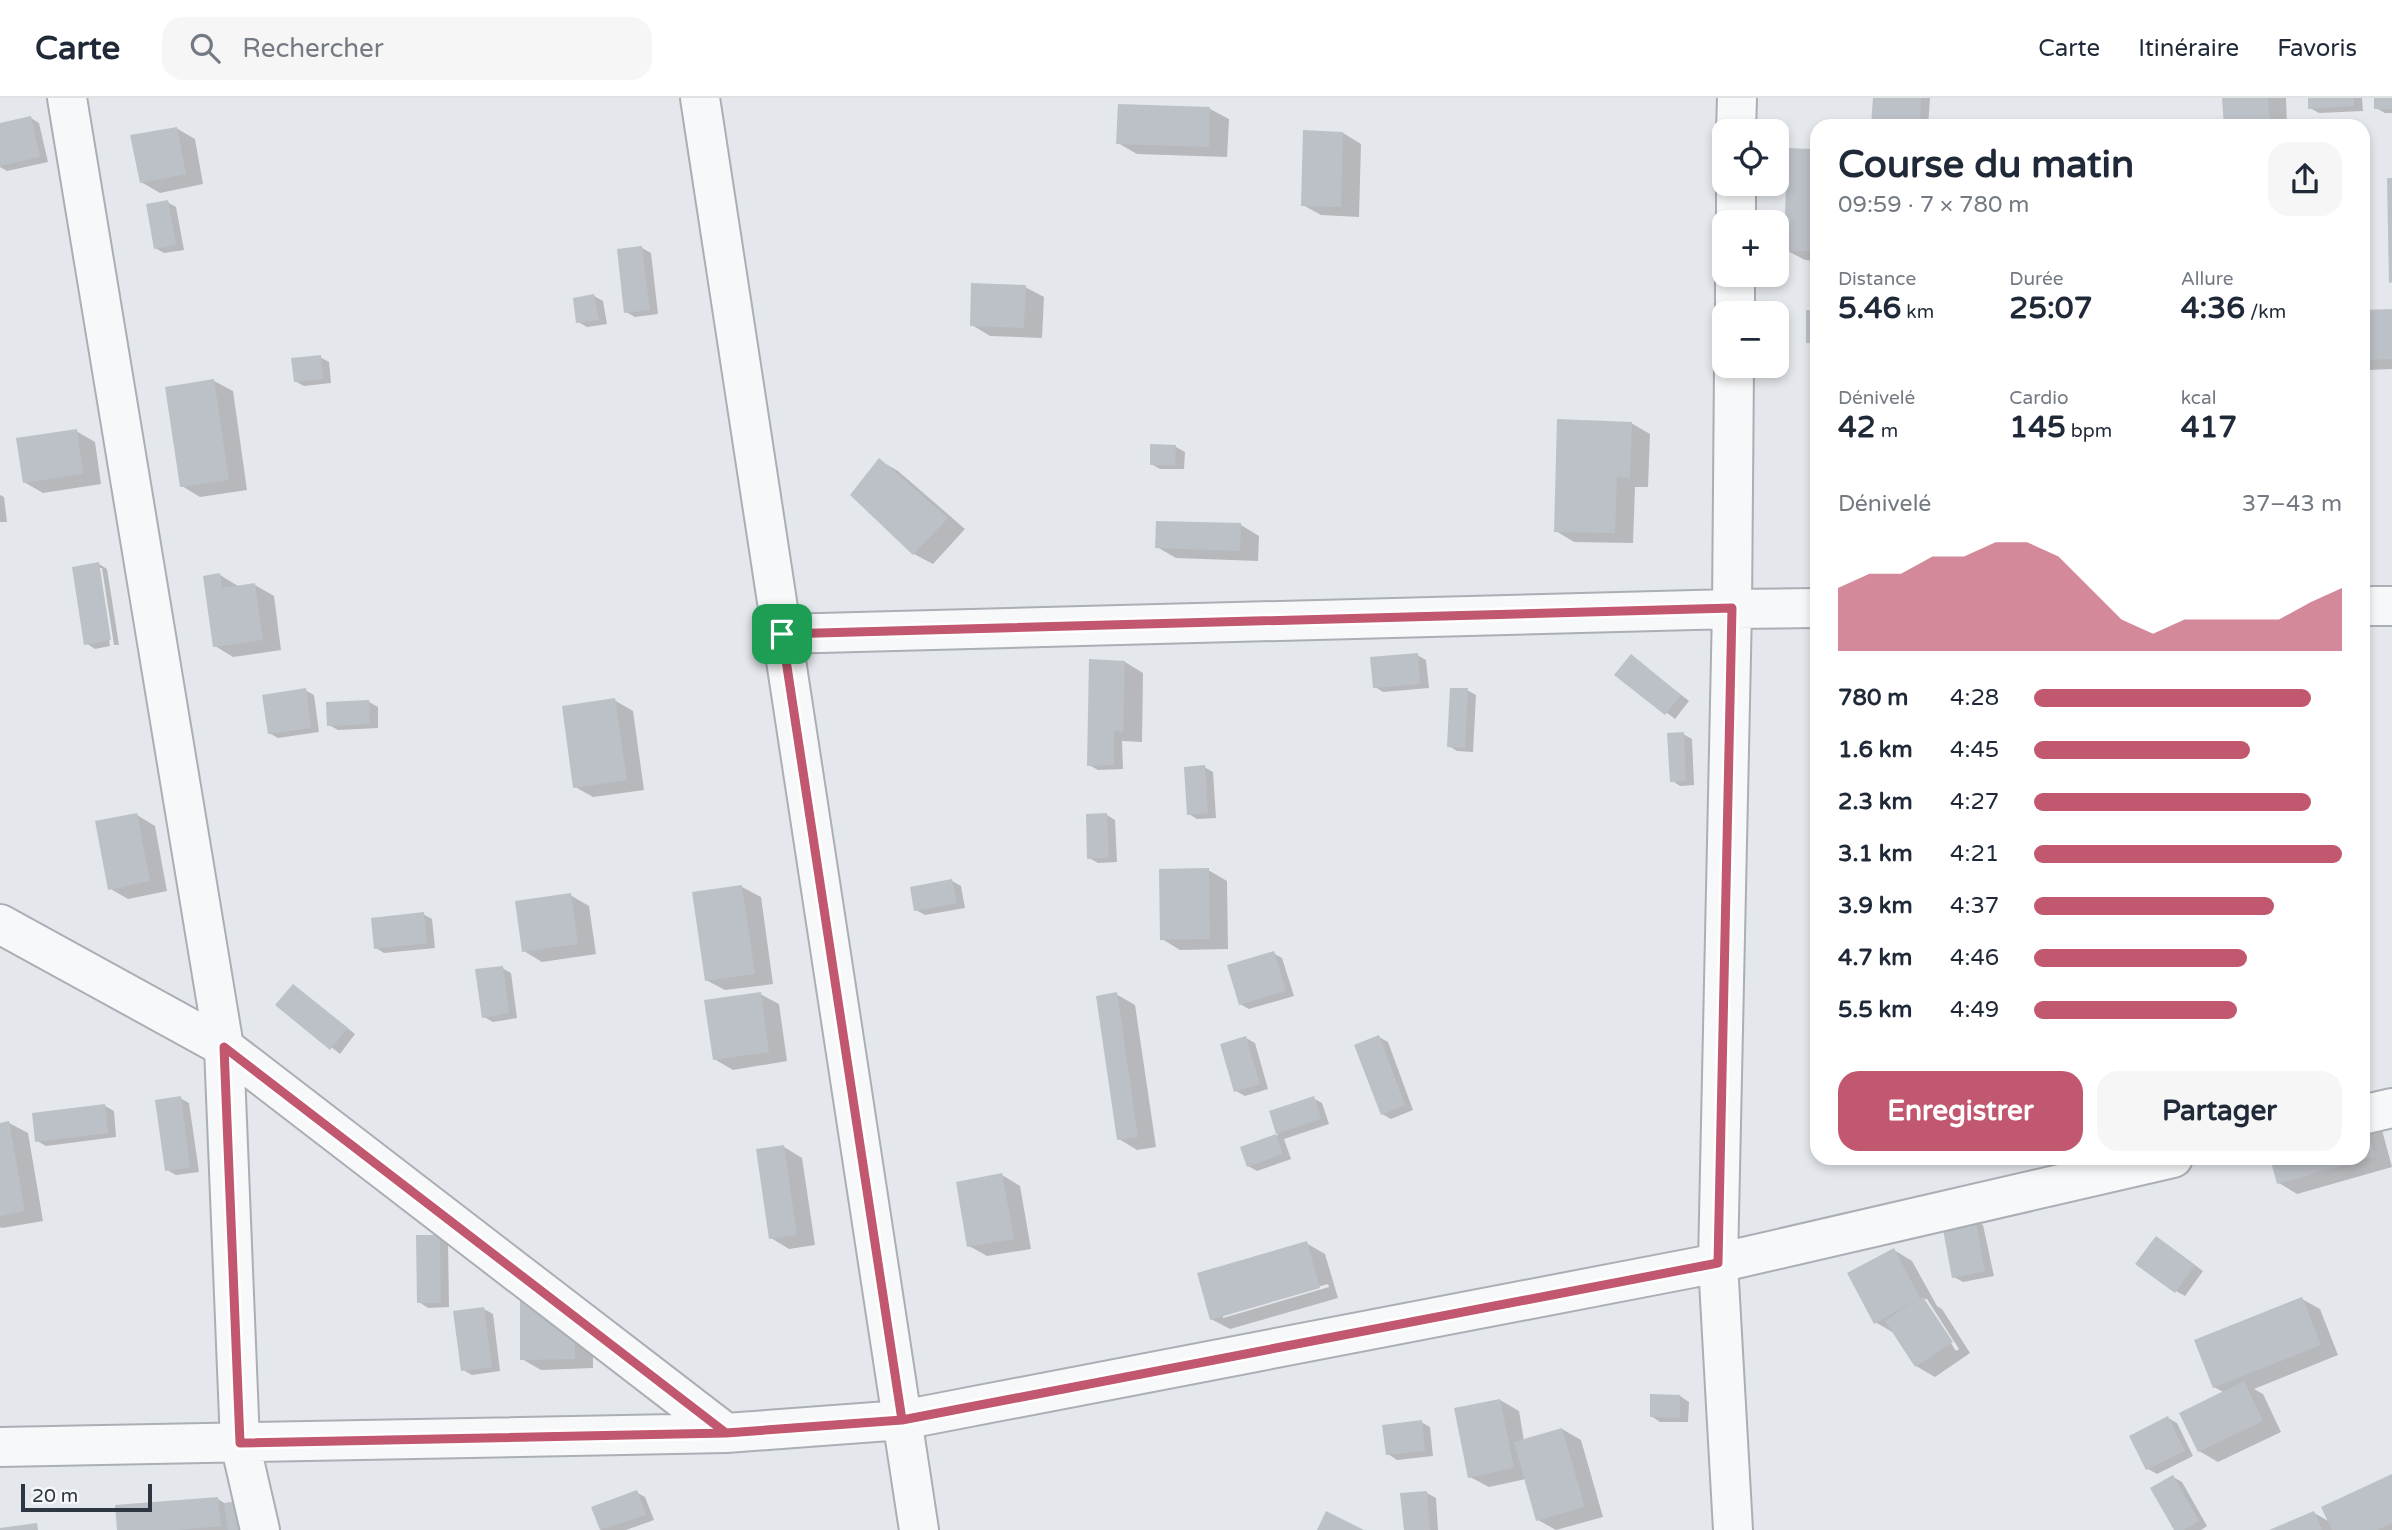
<!DOCTYPE html>
<html lang="fr">
<head>
<meta charset="utf-8">
<style>
	:root { --surface:#fff; --page:#f6f6f7; --text:#1f2937; --muted:#747a83; --line:#e0e1e3; --accent:#c1586f }
	body { margin:0; font-family:"Varela Round",sans-serif; background:var(--page); color:var(--text); height:100vh; display:flex; flex-direction:column; font-size:26px; white-space:nowrap }
	* { box-sizing:border-box; margin:0 }
	p { font-size:23px; color:var(--muted) }
	.icon { flex:none; width:38px; height:38px; fill:none; stroke:currentColor; stroke-width:2; stroke-linecap:round; stroke-linejoin:round }
	.map { position:relative; flex:1; overflow:hidden }
	.sheet { position:absolute; left:1810px; top:21px; width:560px; height:1046px; display:flex; flex-direction:column; background:var(--surface); border-radius:21px; box-shadow:0 4px 10px #0003 }
	.sheet>* { flex:none }
	.fabs { position:absolute; left:1712px; top:21px; display:grid; gap:14px }
	.fabs a { display:grid; place-items:center; width:77px; height:77px; border-radius:14px; background:var(--surface); box-shadow:0 4px 10px #0003; font-size:35px }
	.scale { position:absolute; left:21px; bottom:18px; width:131px; box-sizing:border-box; padding-left:7px; border:4px solid #2e3641; border-top:0; font-size:19px; line-height:24px; white-space:nowrap; color:#2e3641; -webkit-text-stroke:5px #f4f6f8; paint-order:stroke }
	.pin { position:absolute; display:grid; place-items:center; width:60px; height:60px; color:#fff; margin:-30px; border-radius:14px; box-shadow:0 4px 10px #0006 }
	.round { display:grid; place-items:center; flex:none; width:74px; height:74px; border-radius:21px; background:var(--page) }
	.overview { display:flex; align-items:center; justify-content:space-between; height:119px; padding:0 28px }
	h1 { font-size:38px; font-weight:800; line-height:52px }
	.figures { display:grid; grid-template-columns:repeat(3,1fr); gap:10px; height:119px; padding:7px 28px }
	.figures div { display:grid; align-content:center }
	.figures b { font-size:30px; font-weight:800 }
	.figures small { font-size:19px; font-weight:400 }
	.figures p { font-size:19px }
	.chart { height:196px; padding:14px 28px }
	.chart p { display:flex; justify-content:space-between }
	.chart svg { width:100%; height:126px; margin-top:7px; fill:var(--accent); opacity:.7 }
	.action { display:flex; gap:14px; margin-top:auto; padding:14px 28px }
	.action a { flex:1; height:80px; border-radius:21px; background:var(--accent); color:#fff; font-size:28px; font-weight:800; line-height:80px; text-align:center }
	.action a+a { background:var(--page); color:var(--text) }
	ul { padding:0 28px; list-style:none; font-size:23px }
	li { display:grid; grid-template-columns:112px 84px 1fr; align-items:center; height:52px }
	li i { height:18px; border-radius:9px; background:var(--accent) }
	header { display:flex; align-items:center; gap:42px; box-sizing:border-box; height:98px; padding:0 35px; background:var(--surface); border-bottom:2px solid var(--line) }
	header strong { font-size:33px }
	nav { display:flex; gap:38px; margin-inline-start:auto; font-size:24px }
	.search { width:490px; height:63px; background:var(--page); display:flex; align-items:center; gap:18px; box-sizing:border-box; padding:0 24px; border-radius:21px; color:var(--muted); font-size:26px }
	.map>svg:first-child { display:block }
	.shadow { fill:#0003; fill-rule:evenodd }
	.building { fill:#bcc1c7 }
	.lines { fill:none; stroke-linecap:round; stroke-linejoin:round }
	.minor-casing { stroke:#aaaeb5; stroke-width:42 }
	.minor { stroke:#f7f8f9; stroke-width:38 }
	.route-casing { stroke:#fff; stroke-width:14 }
	.route { stroke:#c1586f; stroke-width:9 }
</style>
</head>
<body>
<header>
<strong>Carte</strong>
<div class="search"><svg class="icon" aria-label="search" viewBox="0 0 24 24"><circle cx="10" cy="10" r="6"/><path d="M15 15l6 6"/></svg>Rechercher</div>
<nav><a>Carte</a><a>Itinéraire</a><a>Favoris</a></nav>
</header>
<div class="map">
<svg width="2392" height="1432" viewBox="0 0 2392 1432">
	<rect width="100%" height="100%" fill="#e4e7eb"/>
	<!-- shadow -->
	<path class="shadow" d="M 1875,0 L 1930,0 L 1928,28 L 1873,28 Z
		M 2224,0 L 2286,0 L 2287,28 L 2225,28 Z
		M 2309,0 L 2362,0 L 2363,13 L 2319,15 L 2310,10 Z
		M 2376,0 L 2392,0 L 2392,15 L 2385,15 L 2376,10 Z
		M 1120,8 L 1210,11 L 1229,21 L 1227,59 L 1137,56 L 1118,45 Z
		M 31,20 L 39,25 L 48,64 L 7,73 L 0,69 L 0,26 Z
		M 176,30 L 195,41 L 203,86 L 160,95 L 141,84 Z
		M 1343,35 L 1361,46 L 1359,119 L 1321,117 L 1303,107 Z
		M 1813,52 L 1816,55 L 1816,163 L 1805,162 L 1786,152 Z
		M 167,104 L 176,109 L 184,152 L 164,155 L 155,150 Z
		M 642,150 L 651,155 L 658,216 L 635,219 L 626,214 Z
		M 1025,189 L 1044,199 L 1042,240 L 990,238 L 972,227 Z
		M 594,198 L 603,203 L 607,226 L 587,229 L 578,224 Z
		M 2392,212 L 2392,271 L 2369,272 L 2362,268 L 2362,214 Z
		M 1808,214 L 1816,214 L 1816,249 L 1808,244 Z
		M 320,259 L 329,264 L 331,285 L 304,288 L 295,283 Z
		M 214,283 L 233,293 L 247,392 L 200,399 L 182,388 Z
		M 2362,301 L 2370,305 L 2370,394 L 2362,394 Z
		M 1631,325 L 1650,336 L 1648,389 L 1635,389 L 1633,445 L 1574,444 L 1556,433 Z
		M 76,333 L 95,344 L 101,386 L 43,395 L 24,384 Z
		M 1176,349 L 1185,354 L 1184,371 L 1160,371 L 1151,366 Z
		M 879,362 L 898,373 L 965,431 L 933,466 L 914,456 L 852,397 Z
		M 0,397 L 4,399 L 7,424 L 0,424 Z
		M 1241,427 L 1259,438 L 1258,463 L 1176,460 L 1157,449 Z
		M 99,466 L 107,471 L 119,547 L 114,547 L 102,470 L 98,470 L 110,548 L 95,551 L 86,545 Z
		M 220,477 L 238,488 L 255,487 L 274,498 L 281,552 L 233,559 L 215,548 Z
		M 1417,557 L 1426,562 L 1429,590 L 1383,594 L 1375,589 Z
		M 1631,558 L 1689,603 L 1675,621 L 1617,577 Z
		M 1125,564 L 1143,575 L 1142,644 L 1122,643 L 1123,671 L 1098,672 L 1089,667 Z
		M 305,592 L 314,597 L 319,634 L 278,640 L 269,635 Z
		M 1467,592 L 1476,597 L 1473,654 L 1457,653 L 1449,648 Z
		M 614,602 L 633,613 L 644,692 L 593,699 L 575,689 Z
		M 369,604 L 378,609 L 378,630 L 338,632 L 329,627 Z
		M 1683,636 L 1692,641 L 1694,687 L 1680,688 L 1671,682 Z
		M 1204,669 L 1213,674 L 1216,720 L 1197,721 L 1189,716 Z
		M 137,717 L 155,728 L 167,793 L 128,801 L 109,790 Z
		M 1107,717 L 1115,722 L 1117,764 L 1098,765 L 1089,760 Z
		M 1208,772 L 1227,783 L 1228,851 L 1180,852 L 1162,841 Z
		M 2362,779 L 2368,809 L 2362,810 Z
		M 952,783 L 961,788 L 965,810 L 925,817 L 916,812 Z
		M 742,789 L 761,799 L 773,886 L 725,892 L 706,882 Z
		M 570,797 L 589,808 L 596,856 L 542,864 L 524,853 Z
		M 423,816 L 432,821 L 435,850 L 384,855 L 376,850 Z
		M 1273,855 L 1282,860 L 1294,898 L 1249,911 L 1240,906 Z
		M 502,870 L 511,875 L 517,920 L 493,924 L 484,919 Z
		M 293,888 L 355,936 L 340,956 L 278,907 Z
		M 760,896 L 779,906 L 787,963 L 733,972 L 714,961 Z
		M 1116,896 L 1135,907 L 1156,1049 L 1137,1052 L 1119,1041 Z
		M 1379,939 L 1388,944 L 1413,1012 L 1391,1021 L 1382,1016 Z
		M 1246,940 L 1255,945 L 1268,991 L 1245,998 L 1236,993 Z
		M 180,1000 L 189,1005 L 199,1074 L 176,1077 L 167,1072 Z
		M 1313,1000 L 1322,1005 L 1329,1026 L 1284,1041 L 1291,1061 L 1257,1073 L 1248,1068 L 1242,1050 L 1278,1037 L 1271,1014 Z
		M 105,1008 L 114,1013 L 116,1039 L 46,1048 L 37,1043 Z
		M 2362,1012 L 2379,1021 L 2392,1069 L 2297,1096 L 2279,1085 L 2362,1060 Z
		M 9,1025 L 28,1035 L 43,1123 L 2,1130 L 0,1129 L 0,1026 Z
		M 784,1049 L 802,1060 L 815,1147 L 789,1151 L 771,1140 Z
		M 1002,1077 L 1020,1088 L 1031,1151 L 987,1158 L 969,1148 Z
		M 1974,1122 L 1983,1127 L 1994,1178 L 1963,1184 L 1954,1179 Z
		M 439,1139 L 448,1144 L 449,1209 L 428,1210 L 419,1204 Z
		M 1306,1145 L 1325,1156 L 1338,1200 L 1230,1231 L 1211,1221 ZM 1328,1186 L 1329,1189 L 1223,1220 L 1223,1216 Z
		M 2165,1145 L 2203,1173 L 2185,1198 L 2176,1193 Z
		M 1894,1152 L 1912,1163 L 1937,1208 L 1942,1211 L 1970,1255 L 1935,1279 L 1916,1268 L 1894,1235 L 1875,1224 ZM 1923,1201 L 1927,1201 L 1959,1251 L 1956,1253 Z
		M 2302,1201 L 2320,1211 L 2338,1257 L 2254,1291 L 2263,1296 L 2281,1334 L 2218,1364 L 2199,1353 L 2225,1295 L 2214,1289 Z
		M 484,1211 L 493,1216 L 500,1273 L 472,1277 L 463,1272 Z
		M 593,1213 L 593,1270 L 541,1272 L 522,1261 Z
		M 1680,1298 L 1689,1304 L 1688,1324 L 1660,1324 L 1651,1318 Z
		M 1500,1302 L 1519,1313 L 1524,1343 L 1562,1331 L 1581,1342 L 1603,1419 L 1556,1432 L 1538,1422 L 1526,1381 L 1489,1389 L 1470,1379 Z
		M 2168,1320 L 2177,1325 L 2193,1358 L 2157,1376 L 2148,1371 Z
		M 1421,1324 L 1430,1329 L 1433,1358 L 1397,1362 L 1388,1356 Z
		M 2392,1377 L 2392,1432 L 2273,1432 L 2314,1415 L 2330,1424 Z
		M 2173,1379 L 2182,1384 L 2207,1428 L 2201,1432 L 2176,1432 Z
		M 636,1394 L 645,1399 L 654,1422 L 626,1432 L 601,1432 L 593,1410 Z
		M 1427,1395 L 1436,1400 L 1438,1432 L 1405,1432 Z
		M 218,1401 L 265,1432 L 119,1432 Z"/>
	<!-- building -->
	<path class="building" d="M 1873,0 L 1921,0 L 1920,28 L 1871,28 Z
		M 2222,0 L 2268,0 L 2270,28 L 2224,28 Z
		M 2308,0 L 2354,0 L 2354,8 L 2308,11 Z
		M 2374,0 L 2392,0 L 2392,11 L 2374,11 Z
		M 1118,6 L 1210,9 L 1209,49 L 1116,46 Z
		M 31,18 L 40,59 L 0,68 L 0,25 Z
		M 1930,24 L 1956,24 L 1956,28 L 1930,28 Z
		M 177,29 L 186,76 L 140,85 L 130,37 Z
		M 1303,32 L 1343,34 L 1341,109 L 1301,108 Z
		M 1787,50 L 1813,51 L 1810,153 L 1784,153 Z
		M 2387,80 L 2392,80 L 2392,184 L 2389,185 Z
		M 168,102 L 176,147 L 154,151 L 146,106 Z
		M 642,148 L 650,212 L 624,215 L 617,151 Z
		M 971,185 L 1026,187 L 1024,230 L 970,228 Z
		M 594,196 L 599,222 L 576,225 L 573,200 Z
		M 2392,211 L 2392,261 L 2362,262 L 2362,212 Z
		M 1806,212 L 1816,212 L 1816,245 L 1806,245 Z
		M 321,257 L 323,281 L 294,284 L 291,260 Z
		M 214,281 L 229,382 L 180,389 L 165,289 Z
		M 1557,321 L 1632,324 L 1630,380 L 1617,379 L 1615,435 L 1554,434 Z
		M 77,331 L 83,376 L 23,385 L 16,340 Z
		M 1150,346 L 1176,347 L 1175,367 L 1150,367 Z
		M 879,360 L 948,420 L 913,457 L 850,397 Z
		M 1156,423 L 1241,425 L 1240,453 L 1155,450 Z
		M 99,464 L 111,542 L 84,547 L 72,469 Z
		M 220,475 L 222,490 L 255,485 L 263,542 L 213,549 L 203,478 Z
		M 1418,555 L 1420,586 L 1373,590 L 1370,559 Z
		M 1631,556 L 1681,597 L 1665,617 L 1614,577 Z
		M 1089,561 L 1125,563 L 1123,634 L 1114,633 L 1114,667 L 1087,668 Z
		M 306,590 L 311,630 L 268,636 L 262,597 Z
		M 1450,590 L 1468,590 L 1465,650 L 1447,649 Z
		M 615,600 L 627,682 L 573,690 L 562,608 Z
		M 369,602 L 370,626 L 327,628 L 326,604 Z
		M 1684,634 L 1686,683 L 1670,684 L 1667,635 Z
		M 1205,667 L 1208,715 L 1187,717 L 1184,669 Z
		M 137,715 L 150,783 L 108,792 L 95,723 Z
		M 1107,715 L 1109,760 L 1087,761 L 1086,716 Z
		M 1209,770 L 1210,841 L 1160,842 L 1159,771 Z
		M 952,781 L 957,805 L 914,813 L 910,789 Z
		M 742,787 L 755,876 L 705,883 L 692,794 Z
		M 571,795 L 578,846 L 522,854 L 515,803 Z
		M 424,814 L 427,845 L 374,851 L 371,820 Z
		M 1274,853 L 1286,893 L 1239,907 L 1227,867 Z
		M 503,868 L 509,915 L 482,920 L 475,871 Z
		M 293,886 L 348,930 L 330,952 L 275,907 Z
		M 761,894 L 769,954 L 713,962 L 704,902 Z
		M 1117,894 L 1138,1039 L 1117,1042 L 1096,898 Z
		M 1379,937 L 1405,1007 L 1381,1017 L 1354,947 Z
		M 1246,938 L 1260,986 L 1234,994 L 1220,946 Z
		M 181,998 L 190,1070 L 165,1073 L 155,1002 Z
		M 1314,998 L 1321,1021 L 1276,1036 L 1283,1056 L 1247,1069 L 1240,1049 L 1276,1036 L 1269,1013 Z
		M 105,1006 L 108,1035 L 35,1044 L 32,1015 Z
		M 2363,1017 L 2375,1058 L 2277,1086 L 2270,1060 L 2362,1060 Z
		M 9,1023 L 25,1113 L 0,1118 L 0,1025 Z
		M 784,1047 L 797,1137 L 769,1141 L 756,1051 Z
		M 1002,1075 L 1014,1141 L 967,1149 L 956,1084 Z
		M 1975,1120 L 1985,1173 L 1952,1180 L 1942,1126 Z
		M 416,1137 L 440,1137 L 441,1205 L 417,1205 Z
		M 2156,1138 L 2195,1167 L 2175,1195 L 2135,1166 Z
		M 1307,1143 L 1320,1190 L 1210,1222 L 1197,1175 Z
		M 1894,1150 L 1920,1200 L 1923,1199 L 1953,1244 L 1915,1269 L 1885,1223 L 1916,1202 L 1874,1226 L 1847,1175 Z
		M 2302,1199 L 2321,1247 L 2213,1290 L 2194,1242 Z
		M 520,1201 L 575,1201 L 575,1261 L 520,1262 Z
		M 484,1209 L 492,1269 L 461,1273 L 453,1213 Z
		M 2244,1283 L 2263,1323 L 2198,1354 L 2179,1315 Z
		M 1650,1296 L 1680,1297 L 1680,1320 L 1650,1319 Z
		M 1500,1301 L 1514,1370 L 1468,1380 L 1454,1310 Z
		M 2168,1318 L 2185,1353 L 2146,1372 L 2129,1338 Z
		M 1422,1322 L 1425,1353 L 1386,1357 L 1382,1327 Z
		M 1562,1330 L 1585,1409 L 1536,1423 L 1514,1344 Z
		M 2392,1376 L 2392,1425 L 2377,1432 L 2332,1432 L 2321,1409 Z
		M 2173,1377 L 2199,1423 L 2184,1432 L 2174,1432 L 2150,1390 Z
		M 637,1392 L 646,1417 L 600,1432 L 591,1409 Z
		M 1427,1393 L 1430,1432 L 1404,1432 L 1400,1395 Z
		M 218,1399 L 221,1428 L 179,1432 L 117,1432 L 115,1407 Z
		M 244,1402 L 249,1432 L 228,1432 L 224,1405 Z
		M 1326,1413 L 1364,1432 L 1317,1432 Z
		M 2314,1413 L 2322,1432 L 2269,1432 Z
		M 37,1425 L 38,1432 L 0,1432 L 0,1430 Z"/>
	<g class="lines">
		<!-- minor casing -->
		<g class="minor-casing">
			<path id="minor" d="M 67,0 L 224,949 L 240,1345 L 260,1432
				M 700,0 L 919,1432
				M 1736,33 L 1737,0
				M 1736,124 L 1736,86
				M 1735,215 L 1735,177
				M 2362,508 L 2392,508
				M 782,536 L 1732,511 L 1816,510
				M 0,826 L 224,949 L 726,1335
				M 2362,1017 L 2392,1010
				M 0,1349 L 726,1335 L 902,1322 L 1718,1165 L 2173,1060
				M 1733,1432 L 1718,1165 L 1732,511 L 1734,268"/>
		</g>
		<!-- minor -->
		<use href="#minor" class="minor"/>
	</g>
	<g class="lines">
		<!-- route casing -->
		<g class="route-casing">
			<path id="route" d="M 782,536 L 902,1322 L 726,1335 L 240,1345 L 224,949 L 726,1335 L 902,1322 L 1718,1165 L 1732,510 L 782,536"/>
		</g>
		<!-- route -->
		<use href="#route" class="route"/>
	</g>
</svg>
<div class="fabs">
<a><svg class="icon" aria-label="locate" viewBox="0 0 24 24"><circle cx="12" cy="12" r="6"/><path d="M12 2v4M12 18v4M2 12h4M18 12h4"/></svg></a>
<a>+</a>
<a>−</a>
</div>
<div class="scale">20 m</div>
<div class="pin" style="left:782px;top:536px;background:#1e9e55"><svg class="icon" aria-label="arrive" viewBox="0 0 24 24"><path d="M6 21V4h12l-3 4 3 4H6"/></svg></div>
<section class="sheet">
<div class="overview"><div><h1>Course du matin</h1><p>09:59 · 7 × 780 m</p></div><a class="round"><svg class="icon" aria-label="share" viewBox="0 0 24 24"><path d="M12 15V3M7 8l5-5 5 5M5 13v7h14v-7"/></svg></a></div>
<div class="figures">
<div><p>Distance</p><b>5.46<small> km</small></b></div>
<div><p>Durée</p><b>25:07</b></div>
<div><p>Allure</p><b>4:36<small> /km</small></b></div>
</div>
<div class="figures">
<div><p>Dénivelé</p><b>42<small> m</small></b></div>
<div><p>Cardio</p><b>145<small> bpm</small></b></div>
<div><p>kcal</p><b>417</b></div>
</div>
<div class="chart"><p><span>Dénivelé</span>37–43 m</p>
<svg viewBox="0 0 160 44" preserveAspectRatio="none"><path d="M0 44V22L10 17L20 17L30 11L40 11L50 6L60 6L70 11L80 22L90 33L100 38L110 33L120 33L130 33L140 33L150 27L160 22V44z"/></svg>
</div>
<ul>
<li><b>780 m</b>4:28<i style="width:90%"></i></li>
<li><b>1.6 km</b>4:45<i style="width:70%"></i></li>
<li><b>2.3 km</b>4:27<i style="width:90%"></i></li>
<li><b>3.1 km</b>4:21<i style="width:100%"></i></li>
<li><b>3.9 km</b>4:37<i style="width:78%"></i></li>
<li><b>4.7 km</b>4:46<i style="width:69%"></i></li>
<li><b>5.5 km</b>4:49<i style="width:66%"></i></li>
</ul>
<div class="action"><a>Enregistrer</a><a>Partager</a></div>
</section>
</div>
</body>
</html>
